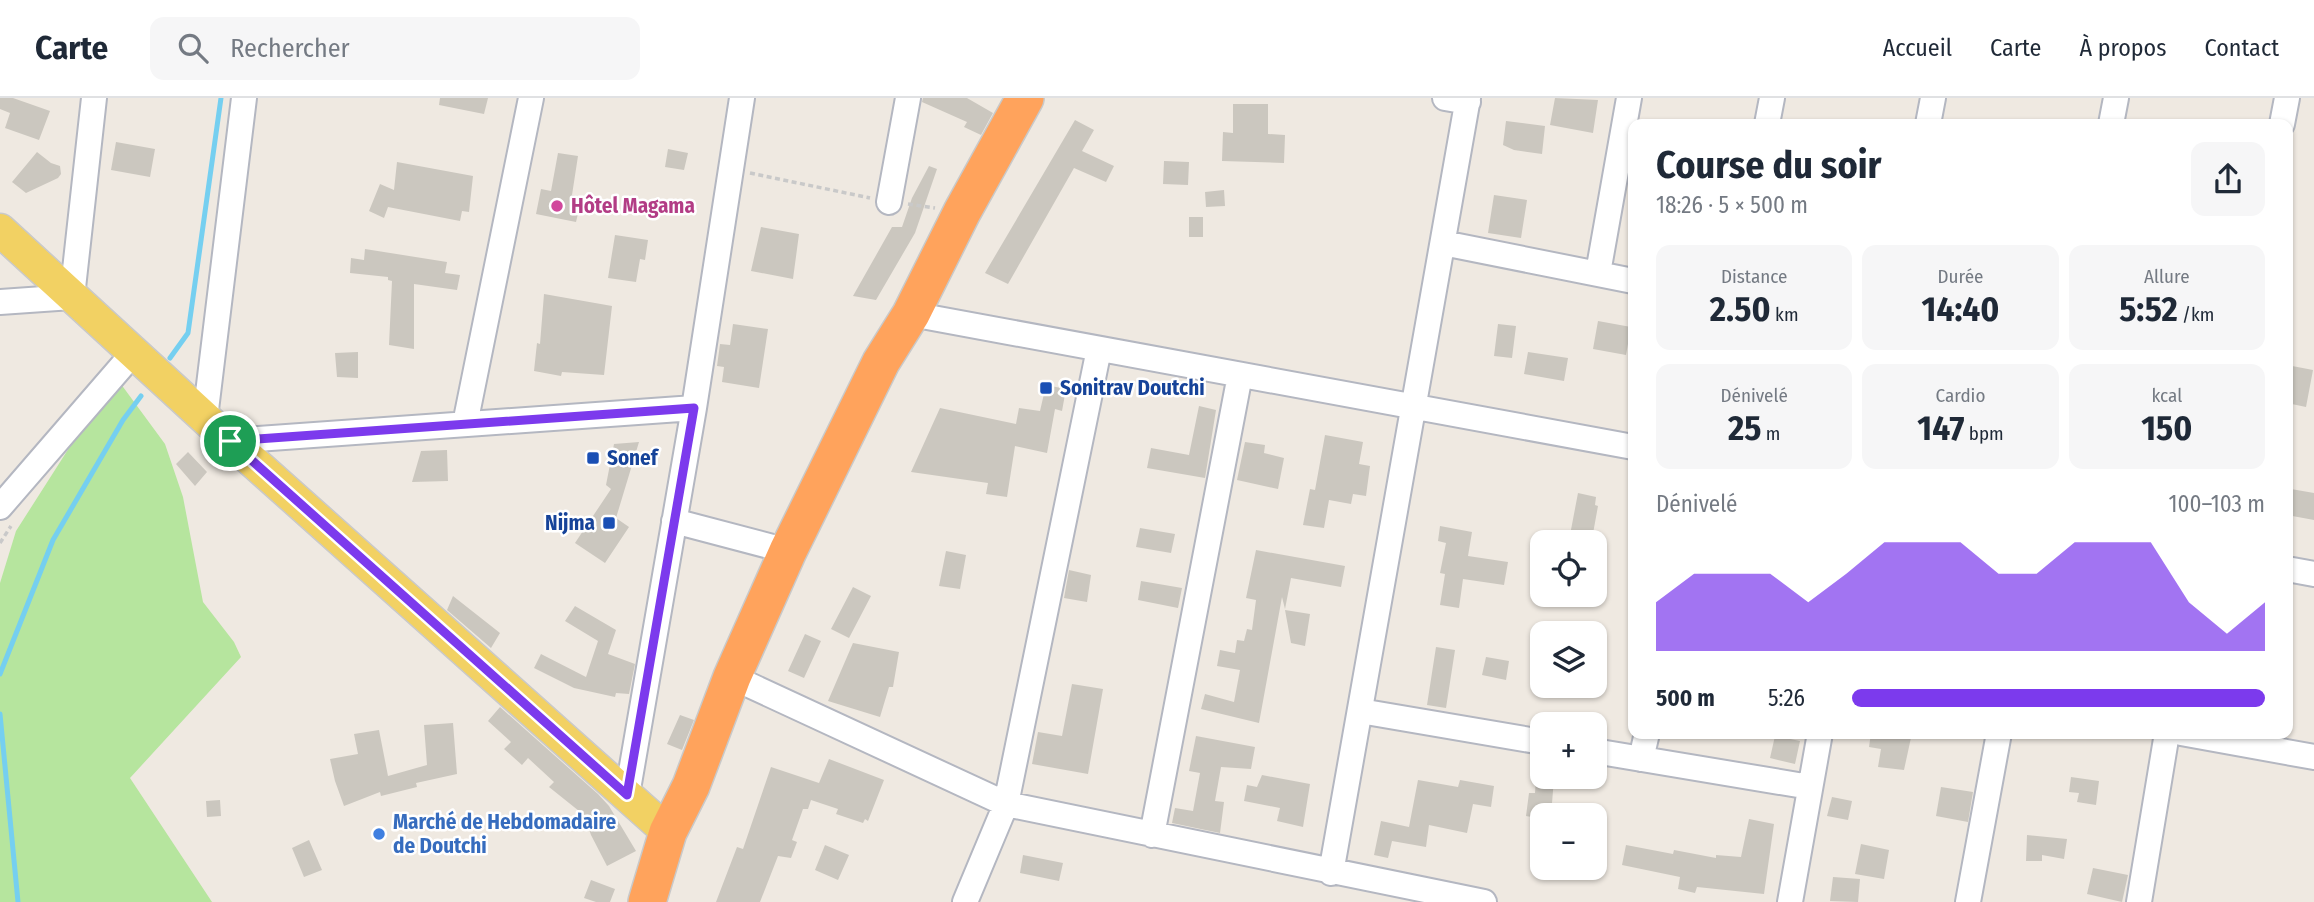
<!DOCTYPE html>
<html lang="fr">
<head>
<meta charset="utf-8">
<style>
	:root { --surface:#fff; --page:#f6f6f7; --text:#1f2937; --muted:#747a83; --line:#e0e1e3; --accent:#7c3aed }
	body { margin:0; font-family:"Fira Sans Condensed",sans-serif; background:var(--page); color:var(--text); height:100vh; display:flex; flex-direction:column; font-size:26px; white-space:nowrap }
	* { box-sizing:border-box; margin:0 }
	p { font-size:23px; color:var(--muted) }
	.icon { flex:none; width:38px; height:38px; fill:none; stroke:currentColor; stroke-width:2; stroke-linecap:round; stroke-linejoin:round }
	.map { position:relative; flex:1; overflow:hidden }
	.details { position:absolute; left:1628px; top:21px; width:665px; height:620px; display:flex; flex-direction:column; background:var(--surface); border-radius:14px; box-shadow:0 2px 5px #0004 }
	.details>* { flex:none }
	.buttons { position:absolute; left:1530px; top:432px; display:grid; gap:14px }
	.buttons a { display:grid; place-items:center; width:77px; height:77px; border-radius:14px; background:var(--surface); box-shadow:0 2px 5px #0004; font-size:35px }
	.pin { position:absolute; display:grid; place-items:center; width:60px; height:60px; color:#fff; margin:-30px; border:4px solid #fff; border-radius:50%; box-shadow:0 2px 7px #0007 }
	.round { display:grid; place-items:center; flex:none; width:74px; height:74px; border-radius:14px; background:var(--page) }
	.headline { display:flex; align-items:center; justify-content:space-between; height:119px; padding:0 28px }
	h1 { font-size:38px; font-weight:700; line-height:52px }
	.metrics { display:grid; grid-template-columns:repeat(3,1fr); gap:10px; height:119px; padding:7px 28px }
	.metrics div { display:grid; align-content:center; border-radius:14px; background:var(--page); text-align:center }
	.metrics b { font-size:35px; font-weight:700 }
	.metrics small { font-size:19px; font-weight:400 }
	.metrics p { font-size:19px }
	.chart { height:196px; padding:14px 28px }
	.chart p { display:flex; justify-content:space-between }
	.chart svg { width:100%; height:126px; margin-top:7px; fill:var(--accent); opacity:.7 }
	ul { padding:0 28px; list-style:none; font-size:23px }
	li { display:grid; grid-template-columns:112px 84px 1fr; align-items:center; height:52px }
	li i { height:18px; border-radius:9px; background:var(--accent) }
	header { display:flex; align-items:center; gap:42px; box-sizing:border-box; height:98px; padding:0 35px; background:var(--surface); border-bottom:2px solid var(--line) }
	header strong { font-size:33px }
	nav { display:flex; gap:38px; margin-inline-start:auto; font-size:24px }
	.search { width:490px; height:63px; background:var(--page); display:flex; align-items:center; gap:18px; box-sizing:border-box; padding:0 24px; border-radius:14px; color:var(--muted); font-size:26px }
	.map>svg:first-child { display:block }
	.green { fill:#b6e59e }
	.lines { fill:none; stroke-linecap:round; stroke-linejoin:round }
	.stream { stroke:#75cff0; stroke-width:5 }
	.building { fill:#cbc7bf }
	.minor-casing { stroke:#b4b7c1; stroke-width:28 }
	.major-casing { stroke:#c9c9c9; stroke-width:35 }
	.highway-casing { stroke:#c9c9c9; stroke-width:40 }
	.path { stroke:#c9c9c9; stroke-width:3.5; stroke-dasharray:5 3.5; stroke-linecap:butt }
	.minor { stroke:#fff; stroke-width:24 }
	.major { stroke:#f2d163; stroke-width:32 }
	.highway { stroke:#ffa35c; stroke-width:37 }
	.route-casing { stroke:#fff; stroke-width:14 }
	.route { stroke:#7c3aed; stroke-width:9 }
	.hotel-dot { fill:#d1479c; stroke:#fff; stroke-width:2.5 }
	.transit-dot { fill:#1a4fb4; stroke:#fff; stroke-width:2.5 }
	.shop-dot { fill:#3f7fe0; stroke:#fff; stroke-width:2.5 }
	.labels { text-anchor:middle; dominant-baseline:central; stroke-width:5; stroke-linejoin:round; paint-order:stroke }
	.hotel-label { font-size:21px; font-weight:bold; fill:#b23c85; stroke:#fff; text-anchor:start }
	.transit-label { font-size:21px; font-weight:bold; fill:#164399; stroke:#fff; text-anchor:start }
	.shop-label { font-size:21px; font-weight:bold; fill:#366cbe; stroke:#fff; text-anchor:start }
</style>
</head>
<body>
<header>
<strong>Carte</strong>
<div class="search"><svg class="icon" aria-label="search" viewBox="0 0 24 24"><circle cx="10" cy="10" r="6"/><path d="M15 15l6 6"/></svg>Rechercher</div>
<nav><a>Accueil</a><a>Carte</a><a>À propos</a><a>Contact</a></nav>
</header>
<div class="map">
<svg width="2314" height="804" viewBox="0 0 2314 804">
	<rect width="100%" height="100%" fill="#efe9e1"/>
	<!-- green -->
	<path class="green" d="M 115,278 L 165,346 L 183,399 L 203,504 L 234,544 L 241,559 L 130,680 L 212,804 L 0,804 L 0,485 L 16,433 Z"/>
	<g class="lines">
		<!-- stream -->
		<path class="stream" d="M 170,260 L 188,235 L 221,0
			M 0,576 L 53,442 L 123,322 L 141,298
			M 0,616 L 18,804"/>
	</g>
	<!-- building -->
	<path class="building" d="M 0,0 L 13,0 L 50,13 L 39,42 L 5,30 L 10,15 L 0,11 Z
		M 440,0 L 488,0 L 484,16 L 439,7 Z
		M 923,0 L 967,0 L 993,15 L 981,37 L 964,29 L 967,24 L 922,4 Z
		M 1555,0 L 1598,2 L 1593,35 L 1550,27 Z
		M 1233,6 L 1268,6 L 1268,36 L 1285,37 L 1284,65 L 1222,63 L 1223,34 L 1233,35 Z
		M 1075,22 L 1094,32 L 1082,53 L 1114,68 L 1106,84 L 1074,70 L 1008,186 L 985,175 Z
		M 1506,23 L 1545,28 L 1542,56 L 1514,52 L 1503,47 Z
		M 116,44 L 155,51 L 150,79 L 111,72 Z
		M 668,51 L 688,55 L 684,72 L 665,69 Z
		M 37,54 L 51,65 L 60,68 L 61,76 L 58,80 L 26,95 L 12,84 Z
		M 558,55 L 578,58 L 572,97 L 582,99 L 576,124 L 536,116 L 541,91 L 551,93 Z
		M 1164,63 L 1189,64 L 1188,87 L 1163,86 Z
		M 397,64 L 473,78 L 469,114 L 462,113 L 460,123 L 388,109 L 384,120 L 369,113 L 380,86 L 394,92 Z
		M 929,68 L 937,71 L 915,135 L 876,202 L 853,198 L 892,129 L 902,129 L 912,100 Z
		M 1224,92 L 1225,108 L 1206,109 L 1205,94 Z
		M 1494,97 L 1527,102 L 1521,140 L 1488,135 Z
		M 1189,119 L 1203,119 L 1203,139 L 1189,139 Z
		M 761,129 L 799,136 L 793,181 L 751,173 Z
		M 615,137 L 648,142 L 645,162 L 640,161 L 636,184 L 608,180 Z
		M 365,151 L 447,164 L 445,175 L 460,177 L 457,192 L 414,186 L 414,251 L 389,247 L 392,183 L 388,182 L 388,179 L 350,175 L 351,160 L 364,162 Z
		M 544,196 L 612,208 L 604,277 L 562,274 L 561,278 L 534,273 L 537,245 L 540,246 Z
		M 1598,223 L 1631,229 L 1626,257 L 1593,251 Z
		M 733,226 L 768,231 L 759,290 L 722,284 L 724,269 L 717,268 L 720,246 L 730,247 Z
		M 1498,226 L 1516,228 L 1512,260 L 1494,258 Z
		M 358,254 L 358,280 L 337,279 L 335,255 Z
		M 1528,254 L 1568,260 L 1564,283 L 1524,276 Z
		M 2287,267 L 2313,272 L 2306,309 L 2287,305 Z
		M 1046,287 L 1066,291 L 1062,313 L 1055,311 L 1047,355 L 1015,348 L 1007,399 L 986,396 L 988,385 L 911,374 L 940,310 L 1016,326 L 1019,310 L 1040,313 Z
		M 1199,308 L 1216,312 L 1205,380 L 1147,370 L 1151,350 L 1189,357 Z
		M 1325,337 L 1363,344 L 1359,366 L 1370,368 L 1366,398 L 1353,396 L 1351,406 L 1329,402 L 1324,430 L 1303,427 L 1310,391 L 1315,392 Z
		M 639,344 L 616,420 L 629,429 L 605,465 L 575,445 L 611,391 L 606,387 L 614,346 Z
		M 1245,344 L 1265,347 L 1264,355 L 1284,360 L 1278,391 L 1237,382 Z
		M 447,352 L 448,383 L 412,384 L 421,353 Z
		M 188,354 L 207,374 L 195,388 L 176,366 Z
		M 2291,391 L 2314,395 L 2314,422 L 2287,417 Z
		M 1578,395 L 1596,399 L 1595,407 L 1598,408 L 1592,441 L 1570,437 Z
		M 1440,428 L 1472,434 L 1468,458 L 1508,464 L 1504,487 L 1463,481 L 1459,510 L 1440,507 L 1445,476 L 1440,475 L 1446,445 L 1438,443 Z
		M 1140,430 L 1175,436 L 1171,455 L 1136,449 Z
		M 1256,452 L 1345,468 L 1341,489 L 1291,480 L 1285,511 L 1282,499 L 1259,625 L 1201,611 L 1205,596 L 1234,604 L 1240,572 L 1217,568 L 1220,552 L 1235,555 L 1237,542 L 1244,543 L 1247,531 L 1252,532 L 1256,502 L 1246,500 Z
		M 946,453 L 966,457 L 960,491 L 939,488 Z
		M 1069,472 L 1091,477 L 1087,504 L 1064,500 Z
		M 1141,483 L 1182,490 L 1178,510 L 1138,502 Z
		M 853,489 L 871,498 L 849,540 L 831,531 Z
		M 453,498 L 500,535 L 491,550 L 447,512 Z
		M 575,508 L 616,532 L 608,556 L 635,566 L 629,596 L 616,595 L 615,599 L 574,590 L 534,570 L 541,556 L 586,579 L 598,543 L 565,523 Z
		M 1285,512 L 1310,516 L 1305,548 L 1291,545 Z
		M 805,536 L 821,543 L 804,580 L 788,573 Z
		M 853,545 L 899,554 L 893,589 L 889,589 L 880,619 L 828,603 Z
		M 1436,549 L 1455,552 L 1446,610 L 1427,607 Z
		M 1486,559 L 1509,563 L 1506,582 L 1482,577 Z
		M 1072,586 L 1103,591 L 1088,676 L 1032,666 L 1038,634 L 1062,638 Z
		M 500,609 L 598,696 L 609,708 L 636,753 L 607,768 L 591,737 L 584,717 L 549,689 L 554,684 L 528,660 L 522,667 L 504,651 L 511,644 L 488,623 Z
		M 680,617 L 694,622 L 682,652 L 667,646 Z
		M 453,625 L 457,676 L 416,685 L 417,689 L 381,698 L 380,694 L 344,708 L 335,683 L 330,661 L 358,656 L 354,636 L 379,632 L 388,678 L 427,667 L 424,627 Z
		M 1871,635 L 1912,635 L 1904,672 L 1878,669 L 1881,651 L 1869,649 Z
		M 1196,638 L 1255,649 L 1251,671 L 1221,669 L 1215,703 L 1224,704 L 1220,735 L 1172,725 L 1175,710 L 1193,713 L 1200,675 L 1189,673 Z
		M 1775,638 L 1800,643 L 1795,666 L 1770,660 Z
		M 829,661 L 884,682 L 868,723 L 865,721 L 863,725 L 836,716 L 838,711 L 811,702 L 808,711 L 803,711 L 792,742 L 797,744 L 791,760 L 778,758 L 760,804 L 716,804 L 737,749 L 743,751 L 771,669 L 819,685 Z
		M 1262,677 L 1310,686 L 1303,729 L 1277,723 L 1280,710 L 1244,703 L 1247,687 L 1257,689 Z
		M 1536,679 L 1554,680 L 1551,718 L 1542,718 L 1542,721 L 1526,718 L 1529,695 L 1535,695 Z
		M 2071,679 L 2099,683 L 2096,707 L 2077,704 L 2079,695 L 2069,694 Z
		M 1418,682 L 1458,689 L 1460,682 L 1494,688 L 1491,709 L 1473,706 L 1467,735 L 1429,727 L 1426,749 L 1392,743 L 1388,760 L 1374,757 L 1381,723 L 1409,729 Z
		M 1941,689 L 1973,694 L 1968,724 L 1936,718 Z
		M 1832,699 L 1852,703 L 1848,722 L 1827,718 Z
		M 220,702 L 221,718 L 207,719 L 206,703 Z
		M 1749,721 L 1774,726 L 1764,796 L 1697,789 L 1695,795 L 1678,791 L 1680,779 L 1622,767 L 1626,747 L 1673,756 L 1674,752 L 1716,760 L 1716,757 L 1741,759 Z
		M 2027,737 L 2067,741 L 2064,761 L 2042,757 L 2042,763 L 2026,763 Z
		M 309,742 L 322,772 L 304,779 L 292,750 Z
		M 1861,746 L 1889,752 L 1884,781 L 1855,776 Z
		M 825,747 L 849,757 L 838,782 L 815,772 Z
		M 1023,757 L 1063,765 L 1059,783 L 1020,775 Z
		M 2093,770 L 2128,777 L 2122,804 L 2087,796 Z
		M 1833,779 L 1860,781 L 1858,804 L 1830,803 Z
		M 591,782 L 615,791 L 610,804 L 596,804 L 584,800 Z"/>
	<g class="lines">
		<!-- minor casing -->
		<g class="minor-casing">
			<path id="minor" d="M 1445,0 L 1468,4
				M 1767,26 L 1772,0
				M 1928,26 L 1933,0
				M 2111,26 L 2116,0
				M 2282,26 L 2287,0
				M 889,104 L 908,0
				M 1443,145 L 1633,183
				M 1598,175 L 1629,0
				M 0,204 L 72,199 L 94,0
				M 911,216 L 1633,349
				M 205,320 L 244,0
				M 465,326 L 531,0
				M 230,343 L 694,310
				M 0,409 L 135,253
				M 674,423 L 788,453
				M 2287,471 L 2314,476
				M 732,579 L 1006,706 L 1484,804
				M 1360,613 L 1542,644
				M 2181,635 L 2314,659
				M 1594,653 L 1810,689
				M 1641,661 L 1647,635
				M 627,697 L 694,310 L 742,0
				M 1152,737 L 1240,277
				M 1331,775 L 1468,0
				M 965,804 L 1006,706 L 1099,251
				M 1790,804 L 1820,635
				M 1968,804 L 1999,635
				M 2139,804 L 2167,635"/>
		</g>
		<!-- major casing -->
		<g class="major-casing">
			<path id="major" d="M 0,132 L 230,343 L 668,734"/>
		</g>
		<!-- highway casing -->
		<g class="highway-casing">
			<path id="highway" d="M 647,804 L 668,734 L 691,688 L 732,579 L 788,453 L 881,264 L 911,216 L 962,114 L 1025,0"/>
		</g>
		<!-- path -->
		<path class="path" d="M 750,75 L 870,100
			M 908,106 L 935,110
			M 0,445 L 11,428"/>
		<!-- minor -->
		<use href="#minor" class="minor"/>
		<!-- major -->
		<use href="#major" class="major"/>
		<!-- highway -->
		<use href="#highway" class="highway"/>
	</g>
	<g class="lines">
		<!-- route casing -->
		<g class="route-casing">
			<path id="route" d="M 694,310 L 627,697 L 230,343 Z"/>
		</g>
		<!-- route -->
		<use href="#route" class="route"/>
	</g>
	<!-- markers -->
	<circle class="hotel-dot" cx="557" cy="108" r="7"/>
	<g class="transit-dot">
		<rect x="1039" y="283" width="14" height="14" rx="3.5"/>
		<rect x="586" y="353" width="14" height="14" rx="3.5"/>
		<rect x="602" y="418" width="14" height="14" rx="3.5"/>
	</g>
	<circle class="shop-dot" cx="379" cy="736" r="7"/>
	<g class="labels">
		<!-- hotel labels -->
		<g class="hotel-label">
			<text x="571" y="108">Hôtel Magama</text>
		</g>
		<!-- transit labels -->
		<g class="transit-label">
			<text x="1060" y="290">Sonitrav Doutchi</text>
			<text x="607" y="360">Sonef</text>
			<text x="595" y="425" text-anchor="end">Nijma</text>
		</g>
		<!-- shop labels -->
		<g class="shop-label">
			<text x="393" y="724">Marché de Hebdomadaire<tspan x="393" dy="24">de Doutchi</tspan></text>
		</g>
	</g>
</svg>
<div class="buttons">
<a><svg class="icon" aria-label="locate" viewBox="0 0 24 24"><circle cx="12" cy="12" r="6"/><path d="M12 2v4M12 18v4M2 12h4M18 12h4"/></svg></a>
<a><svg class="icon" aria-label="layers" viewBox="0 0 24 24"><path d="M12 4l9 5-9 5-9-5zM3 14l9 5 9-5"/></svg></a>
<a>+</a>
<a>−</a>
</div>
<div class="pin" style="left:230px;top:343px;background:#1e9e55"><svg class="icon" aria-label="arrive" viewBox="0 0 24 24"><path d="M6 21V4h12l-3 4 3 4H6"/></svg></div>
<section class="details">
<div class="headline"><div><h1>Course du soir</h1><p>18:26 · 5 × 500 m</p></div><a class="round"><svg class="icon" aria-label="share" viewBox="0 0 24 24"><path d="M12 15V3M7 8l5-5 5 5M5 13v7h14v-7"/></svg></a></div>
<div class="metrics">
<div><p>Distance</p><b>2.50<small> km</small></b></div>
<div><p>Durée</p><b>14:40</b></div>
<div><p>Allure</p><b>5:52<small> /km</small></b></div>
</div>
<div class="metrics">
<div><p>Dénivelé</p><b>25<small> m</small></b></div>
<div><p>Cardio</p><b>147<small> bpm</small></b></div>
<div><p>kcal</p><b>150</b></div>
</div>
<div class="chart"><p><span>Dénivelé</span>100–103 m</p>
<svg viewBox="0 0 160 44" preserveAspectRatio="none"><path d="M0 44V27L10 17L20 17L30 17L40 27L50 17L60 6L70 6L80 6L90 17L100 17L110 6L120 6L130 6L140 27L150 38L160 27V44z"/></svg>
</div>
<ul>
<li><b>500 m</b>5:26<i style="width:100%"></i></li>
</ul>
</section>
</div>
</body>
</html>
